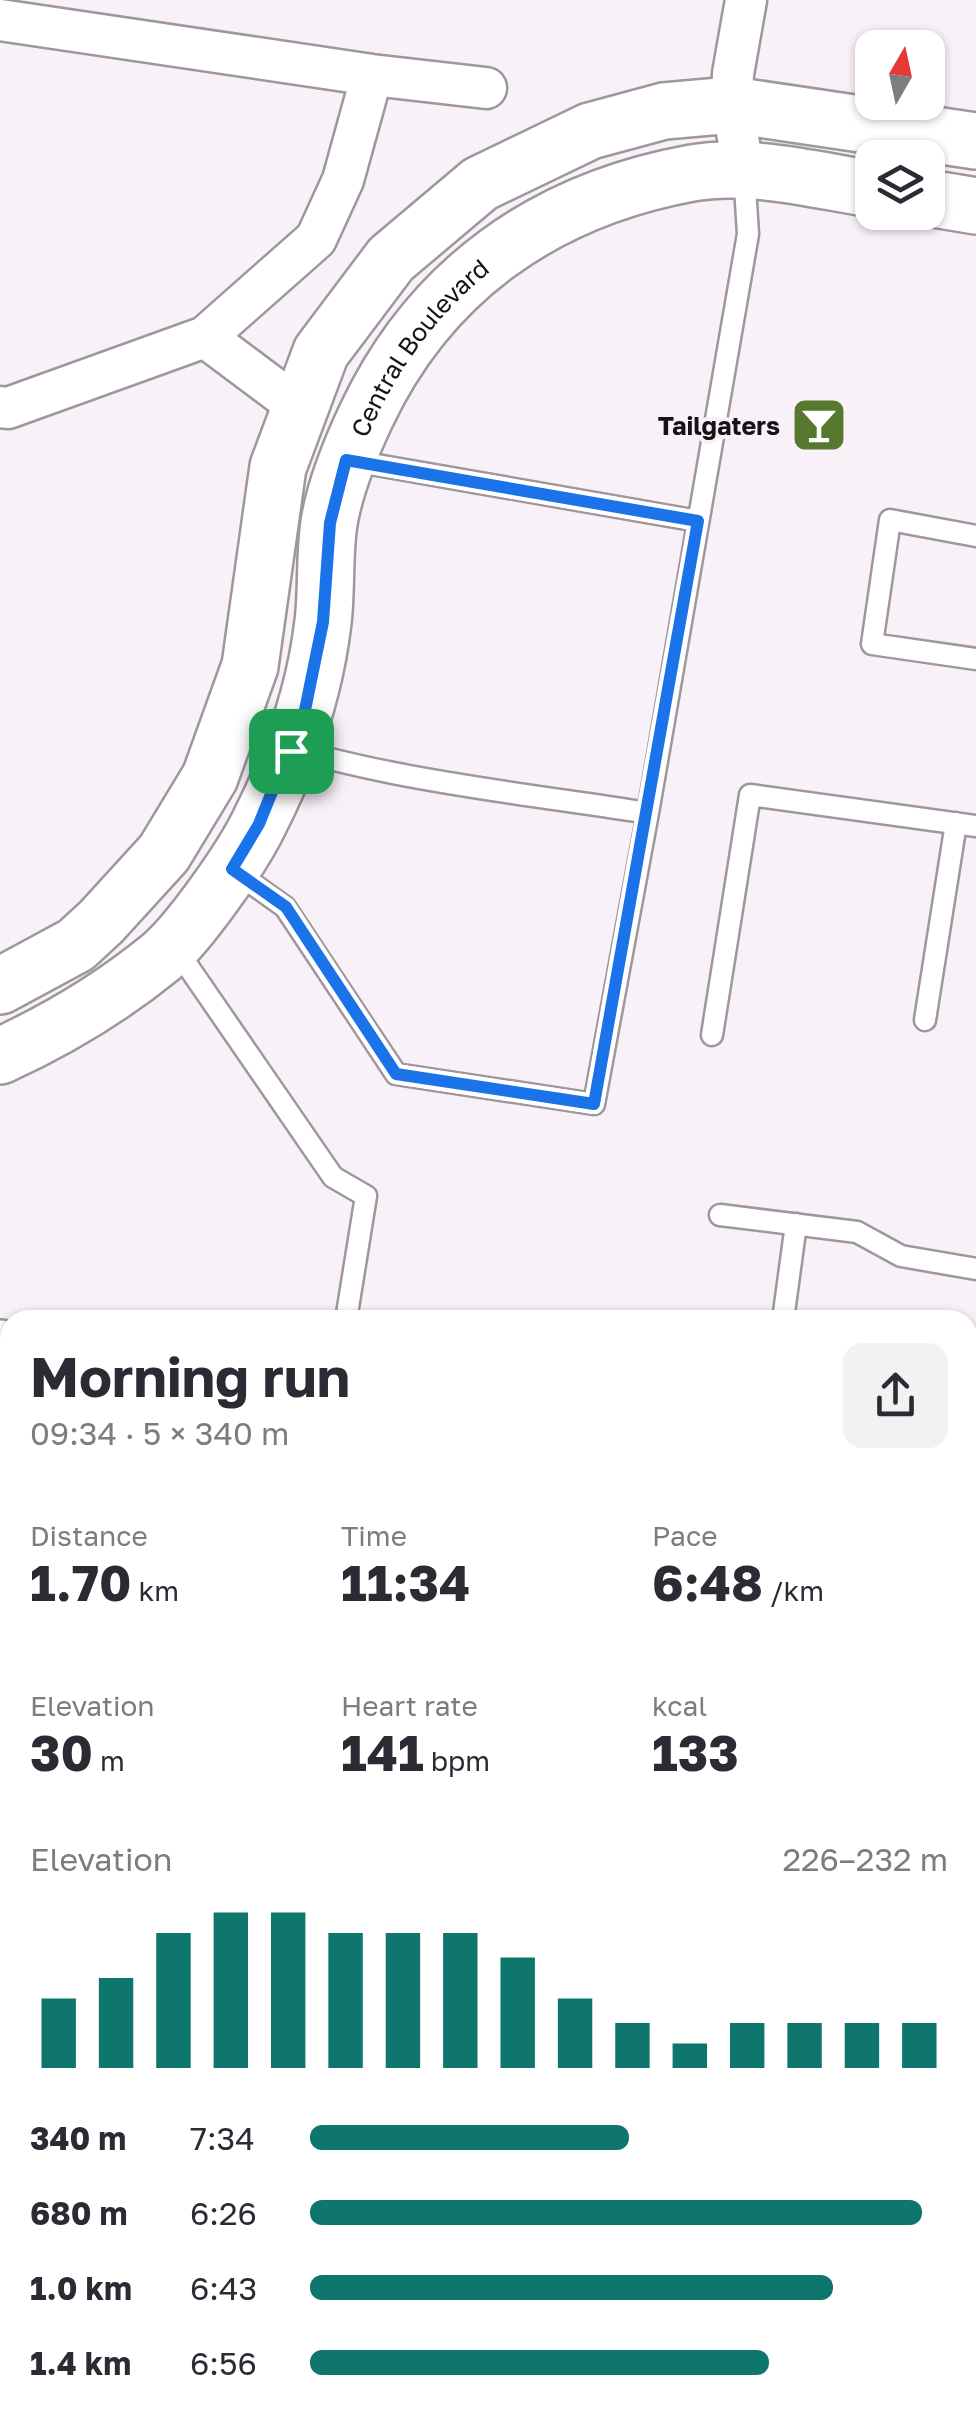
<!DOCTYPE html>
<html lang="en">
<head>
<meta charset="utf-8">
<style>
	:root { --surface:#fff; --page:#f2f2f3; --text:#2b2b33; --muted:#7c7c81; --accent:#0f766e }
	body { margin:0; font-family:"Golos Text",sans-serif; background:var(--page); color:var(--text); height:100vh; display:flex; flex-direction:column; font-size:38px; white-space:nowrap }
	* { box-sizing:border-box; margin:0 }
	p { font-size:32px; color:var(--muted) }
	.icon { flex:none; width:55px; height:55px; fill:none; stroke:currentColor; stroke-width:2; stroke-linecap:round; stroke-linejoin:round }
	.map { position:relative; flex:1; overflow:hidden }
	.panel { position:absolute; left:0px; top:1310px; width:978px; height:1112px; display:flex; flex-direction:column; background:var(--surface); border-radius:30px 30px 0 0; box-shadow:0 2px 8px #0004 }
	.panel>* { flex:none }
	.needle { width:65px; rotate:9deg }
	.fabs { position:absolute; left:855px; top:30px; display:grid; gap:20px }
	.fabs a { display:grid; place-items:center; width:90px; height:90px; border-radius:20px; background:var(--surface); box-shadow:0 2px 8px #0004; font-size:50px }
	.pin { position:absolute; display:grid; place-items:center; width:85px; height:85px; color:#fff; margin:-42px; border-radius:20px; box-shadow:0 5px 15px #0006 }
	.round { display:grid; place-items:center; flex:none; width:105px; height:105px; border-radius:20px; background:var(--page) }
	.head { display:flex; align-items:center; justify-content:space-between; height:170px; padding:0 30px }
	h1 { font-size:55px; font-weight:700; line-height:75px }
	.stats { display:grid; grid-template-columns:repeat(3,1fr); gap:15px; height:170px; padding:10px 30px }
	.stats div { display:grid; align-content:center }
	.stats b { font-size:50px; font-weight:700 }
	.stats small { font-size:28px; font-weight:400 }
	.stats p { font-size:28px }
	.chart { height:280px; padding:20px 30px }
	.chart p { display:flex; justify-content:space-between }
	.chart svg { width:100%; height:180px; margin-top:10px; stroke:var(--accent); stroke-width:6 }
	ul { padding:0 30px; list-style:none; font-size:32px }
	li { display:grid; grid-template-columns:160px 120px 1fr; align-items:center; height:75px }
	li i { height:25px; border-radius:12px; background:var(--accent) }
	.map>svg:first-child { display:block }
	.lines { fill:none; stroke-linecap:round; stroke-linejoin:round }
	.lane-casing { stroke:#9e979e; stroke-width:25 }
	.street-casing { stroke:#9e979e; stroke-width:45 }
	.secondary-casing { stroke:#9e979e; stroke-width:60 }
	.primary-casing { stroke:#9e979e; stroke-width:60 }
	.lane { stroke:#fff; stroke-width:20 }
	.street { stroke:#fff; stroke-width:40 }
	.secondary { stroke:#fff; stroke-width:55 }
	.primary { stroke:#fff; stroke-width:55 }
	.route-casing { stroke:#fff; stroke-width:20 }
	.route { stroke:#1a73e8; stroke-width:12 }
	.labels { text-anchor:middle; dominant-baseline:central; stroke-width:8; stroke-linejoin:round; paint-order:stroke }
	.street-label { font-size:25px; fill:#161316; stroke:#f9f1f8 }
	.poi-label { font-size:25px; font-weight:bold; fill:#161316; stroke:#f9f1f8; text-anchor:end }
</style>
</head>
<body>
<div class="map">
<svg width="976" height="2422" viewBox="0 0 976 2422">
	<rect width="100%" height="100%" fill="#f9f1f8"/>
	<g class="lines">
		<!-- lane casing -->
		<g class="lane-casing">
			<path id="lane" d="M 348,460 L 698,521
				M 976,536 L 890,520 L 872,644 L 976,659
				M 229,728 C 363,778 508,791 648,813
				M 233,870 L 285,907 L 396,1074 L 594,1104 L 648,813 L 748,234 L 744,171
				M 174,946 L 333,1177 L 366,1196 L 346,1320
				M 925,1020 L 956,823
				M 712,1035 L 750,795 L 976,826
				M 720,1215 L 857,1232 L 901,1256 L 976,1269
				M 783,1320 L 796,1224
				M 968,1521 L 976,1523
				M 968,1587 L 976,1589
				M 0,1601 L 10,1591
				M 0,1673 L 10,1660
				M 0,1846 L 10,1839
				M 0,1974 L 10,1994
				M 0,2299 L 10,2294
				M 300,2412 L 305,2422
				M 829,2422 L 849,2412"/>
		</g>
		<!-- street casing -->
		<g class="street-casing">
			<path id="street" d="M 0,20 L 372,75 L 486,88
				M 744,171 L 732,105 L 733,74 L 746,0
				M 205,337 L 300,408
				M 0,407 L 8,408 L 205,337 L 316,239 L 343,180 L 372,75"/>
		</g>
		<!-- secondary casing -->
		<g class="secondary-casing">
			<g id="secondary">
				<path d="M 928,198 L 976,206"/>
				<path d="M 0,986 L 76,945 L 101,922 L 164,853 L 210,777 L 250,666 L 278,467 L 321,352 L 391,259 L 480,184 L 590,131 L 664,111 L 732,105 L 976,141"/>
				<path id="s1" d="M 0,1056 C 57,1030 112,997 161,957 C 190,932 242,858 259,823 C 291,760 315,691 323,622 C 327,589 324,556 329,523 C 335,486 350,450 366,416 C 430,280 544,200 692,173 C 750,163 815,180 872,189"/>
				<path d="M 0,1348 L 10,1367"/>
				<path d="M 0,1473 L 10,1489"/>
				<path d="M 968,2388 L 976,2405"/>
				<path d="M 906,2412 L 910,2422"/>
			</g>
		</g>
		<!-- primary casing -->
		<g class="primary-casing">
			<path id="primary" d="M 968,1954 L 976,1943
				M 43,2422 L 63,2412"/>
		</g>
		<!-- lane -->
		<use href="#lane" class="lane"/>
		<!-- street -->
		<use href="#street" class="street"/>
		<!-- secondary -->
		<use href="#secondary" class="secondary"/>
		<!-- primary -->
		<use href="#primary" class="primary"/>
	</g>
	<g class="lines">
		<!-- route casing -->
		<g class="route-casing">
			<path id="route" d="M 346,460 L 698,521 L 594,1104 L 396,1074 L 286,907 L 232,869 L 259,824 L 305,710 L 323,622 L 330,523 Z"/>
		</g>
		<!-- route -->
		<use href="#route" class="route"/>
	</g>
	<!-- icons -->
	<defs>
		<g id="bar-square" transform="scale(2.875)"><rect x="-9" y="-9" width="18" height="18" rx="4" fill="#57782e" stroke="#f9f1f8"/><path d="M-6-5H6L.8 .8V4.5H3.5V6h-7V4.5H-.8V.8Z" fill="#fff"/></g>
	</defs>
	<g fill-rule="evenodd">
		<use href="#bar-square" x="819" y="425"/>
	</g>
	<g class="labels">
		<!-- street labels -->
		<g class="street-label">
			<text stroke="none"><textPath href="#s1" startOffset="868">Central Boulevard</textPath></text>
		</g>
		<!-- poi labels -->
		<g class="poi-label">
			<text x="780" y="425">Tailgaters</text>
		</g>
	</g>
</svg>
<div class="fabs">
<a><svg class="needle" viewBox="-14 -14 28 28"><path d="M0-13l5 13h-10z" fill="#e53935"/><path d="M0 13l5-13h-10z" fill="#7c7c81"/></svg></a>
<a><svg class="icon" aria-label="layers" viewBox="0 0 24 24"><path d="M12 4l9 5-9 5-9-5zM3 14l9 5 9-5"/></svg></a>
</div>
<div class="pin" style="left:291px;top:751px;background:#1e9e55"><svg class="icon" aria-label="arrive" viewBox="0 0 24 24"><path d="M6 21V4h12l-3 4 3 4H6"/></svg></div>
<section class="panel">
<div class="head"><div><h1>Morning run</h1><p>09:34 · 5 × 340 m</p></div><a class="round"><svg class="icon" aria-label="share" viewBox="0 0 24 24"><path d="M12 15V3M7 8l5-5 5 5M5 13v7h14v-7"/></svg></a></div>
<div class="stats">
<div><p>Distance</p><b>1.70<small> km</small></b></div>
<div><p>Time</p><b>11:34</b></div>
<div><p>Pace</p><b>6:48<small> /km</small></b></div>
</div>
<div class="stats">
<div><p>Elevation</p><b>30<small> m</small></b></div>
<div><p>Heart rate</p><b>141<small> bpm</small></b></div>
<div><p>kcal</p><b>133</b></div>
</div>
<div class="chart"><p><span>Elevation</span>226–232 m</p>
<svg viewBox="0 0 160 44" preserveAspectRatio="none"><path d="M5 44V27M15 44V22M25 44V11M35 44V6M45 44V6M55 44V11M65 44V11M75 44V11M85 44V17M95 44V27M105 44V33M115 44V38M125 44V33M135 44V33M145 44V33M155 44V33"/></svg>
</div>
<ul>
<li><b>340 m</b>7:34<i style="width:50%"></i></li>
<li><b>680 m</b>6:26<i style="width:96%"></i></li>
<li><b>1.0 km</b>6:43<i style="width:82%"></i></li>
<li><b>1.4 km</b>6:56<i style="width:72%"></i></li>
</ul>
</section>
</div>
</body>
</html>
